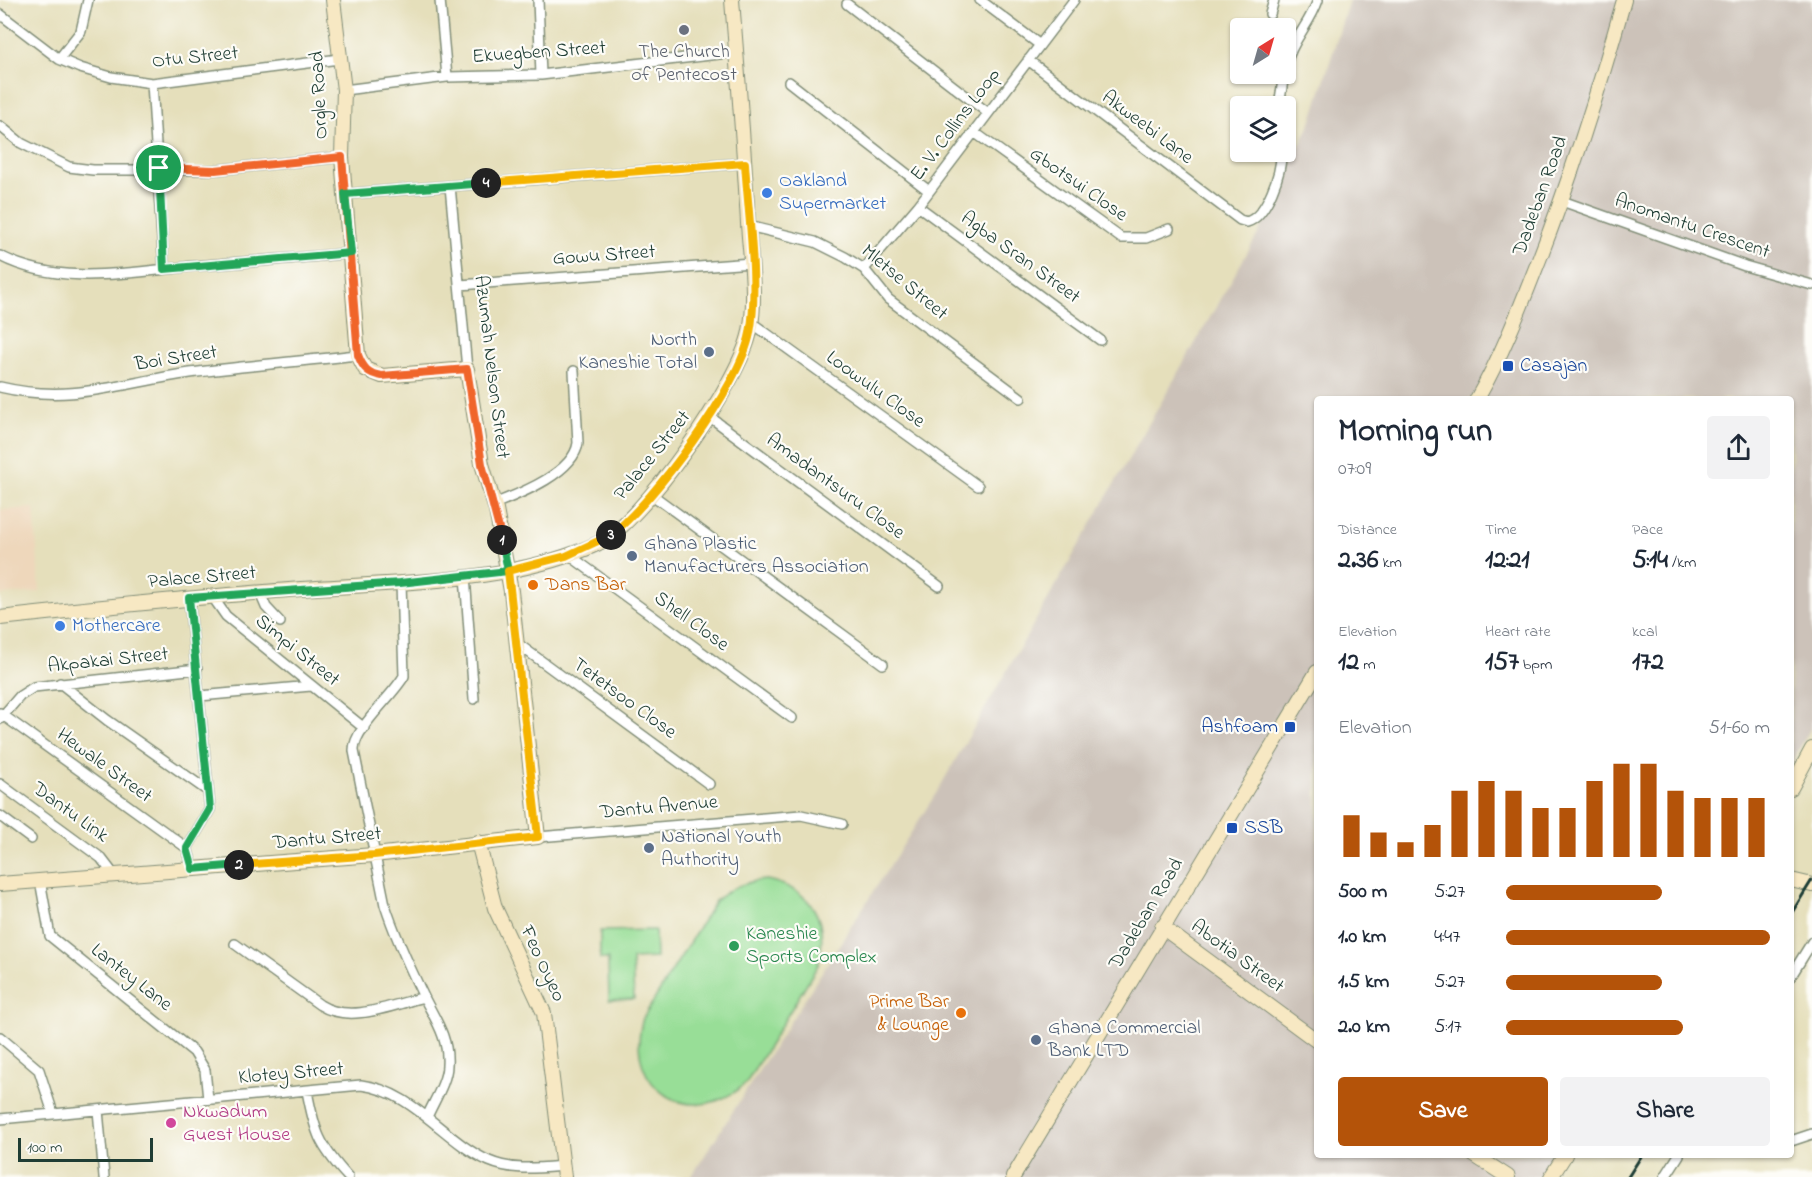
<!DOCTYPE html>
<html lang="en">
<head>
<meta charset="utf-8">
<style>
	:root { --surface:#fff; --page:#f2f2f3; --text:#1f2937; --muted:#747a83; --accent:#b45309 }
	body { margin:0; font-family:"Indie Flower",sans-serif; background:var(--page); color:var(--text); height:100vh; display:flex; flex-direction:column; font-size:22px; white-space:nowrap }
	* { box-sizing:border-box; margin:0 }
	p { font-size:20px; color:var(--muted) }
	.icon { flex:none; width:33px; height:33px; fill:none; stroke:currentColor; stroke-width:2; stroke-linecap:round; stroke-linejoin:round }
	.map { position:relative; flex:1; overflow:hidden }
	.side { position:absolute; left:1314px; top:396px; width:480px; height:762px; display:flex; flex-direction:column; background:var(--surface); border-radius:6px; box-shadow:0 2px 4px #0004 }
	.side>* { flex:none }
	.needle { width:39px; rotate:37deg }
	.tools { position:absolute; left:1230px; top:18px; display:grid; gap:12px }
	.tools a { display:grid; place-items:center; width:66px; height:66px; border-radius:6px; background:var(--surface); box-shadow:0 2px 4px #0004; font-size:30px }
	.scale { position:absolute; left:18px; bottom:15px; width:135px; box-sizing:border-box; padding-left:6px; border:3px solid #1f3d34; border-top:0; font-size:16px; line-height:21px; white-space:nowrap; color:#1f3d34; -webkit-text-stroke:4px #fdfcf7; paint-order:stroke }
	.pin { position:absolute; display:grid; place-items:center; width:51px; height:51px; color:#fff; margin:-26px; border:3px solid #fff; border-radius:50%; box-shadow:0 2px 6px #0007 }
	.km { position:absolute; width:30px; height:30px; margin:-15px; border-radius:50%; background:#222; color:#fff; font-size:16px; line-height:30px; text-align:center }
	.round { display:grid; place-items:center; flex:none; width:63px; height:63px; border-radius:6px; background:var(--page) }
	.head { display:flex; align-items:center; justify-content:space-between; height:102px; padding:0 24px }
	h1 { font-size:33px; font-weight:800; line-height:45px }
	.figures { display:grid; grid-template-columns:repeat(3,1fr); gap:9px; height:102px; padding:6px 24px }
	.figures div { display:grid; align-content:center }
	.figures b { font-size:26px; font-weight:800 }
	.figures small { font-size:16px; font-weight:400 }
	.figures p { font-size:16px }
	.chart { height:168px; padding:12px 24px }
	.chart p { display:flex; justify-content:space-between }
	.chart svg { width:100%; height:108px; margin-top:6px; stroke:var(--accent); stroke-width:6 }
	.primary-button { display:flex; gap:12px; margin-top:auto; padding:12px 24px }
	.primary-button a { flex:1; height:69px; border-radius:6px; background:var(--accent); color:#fff; font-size:24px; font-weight:800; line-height:69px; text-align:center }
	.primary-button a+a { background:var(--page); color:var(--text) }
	ul { padding:0 24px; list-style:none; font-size:20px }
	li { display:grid; grid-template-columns:96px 72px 1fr; align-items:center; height:45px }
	li i { height:15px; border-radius:8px; background:var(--accent) }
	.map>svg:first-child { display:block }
	.built { fill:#eed7bb }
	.industrial { fill:#ccc2b9 }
	.green { fill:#98de97; stroke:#5c8e66; stroke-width:1.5 }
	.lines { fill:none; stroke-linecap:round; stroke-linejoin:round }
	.street-casing { stroke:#828e78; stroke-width:12 }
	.secondary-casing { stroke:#828e78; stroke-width:16 }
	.street { stroke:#fff; stroke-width:9 }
	.secondary { stroke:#f7e8c3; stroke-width:14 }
	.rail { stroke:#1f3d34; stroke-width:3 }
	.split-1-casing { stroke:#fff; stroke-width:12 }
	.split-2-casing { stroke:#fff; stroke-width:12 }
	.split-3-casing { stroke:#fff; stroke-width:12 }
	.split-4-casing { stroke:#fff; stroke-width:12 }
	.split-5-casing { stroke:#fff; stroke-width:12 }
	.split-1 { stroke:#f0652b; stroke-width:8 }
	.split-2 { stroke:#22a559; stroke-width:8 }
	.split-3 { stroke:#f5b400; stroke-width:8 }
	.split-4 { stroke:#f5b400; stroke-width:8 }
	.split-5 { stroke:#22a559; stroke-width:8 }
	.worship-dot { fill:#6b7280; stroke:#fdfcf7; stroke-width:2 }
	.shop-dot { fill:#3f7fe0; stroke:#fdfcf7; stroke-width:2 }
	.service-dot { fill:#5c6f8a; stroke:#fdfcf7; stroke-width:2 }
	.transit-dot { fill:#1a4fb4; stroke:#fdfcf7; stroke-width:2 }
	.food-dot { fill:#e8710a; stroke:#fdfcf7; stroke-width:2 }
	.leisure-dot { fill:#2e9e5b; stroke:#fdfcf7; stroke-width:2 }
	.hotel-dot { fill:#d1479c; stroke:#fdfcf7; stroke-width:2 }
	.labels { text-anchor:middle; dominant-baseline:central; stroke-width:4.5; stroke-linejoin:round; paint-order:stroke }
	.worship-label { font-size:20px; fill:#5b616d; stroke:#fdfcf7 }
	.street-label { font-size:20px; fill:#1f3d34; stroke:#fdfcf7 }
	.shop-label { font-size:20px; fill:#366cbe; stroke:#fdfcf7; text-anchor:start }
	.service-label { font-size:20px; fill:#4e5e75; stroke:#fdfcf7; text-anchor:start }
	.transit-label { font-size:20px; fill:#164399; stroke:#fdfcf7; text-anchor:start }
	.food-label { font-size:20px; fill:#c56008; stroke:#fdfcf7; text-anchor:start }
	.leisure-label { font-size:20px; fill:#27864d; stroke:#fdfcf7; text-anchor:start }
	.hotel-label { font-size:20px; fill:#b23c85; stroke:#fdfcf7; text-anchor:start }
</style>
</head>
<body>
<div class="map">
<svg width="1812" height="1177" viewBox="0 0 1812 1177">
	<rect width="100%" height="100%" fill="#fdfcf7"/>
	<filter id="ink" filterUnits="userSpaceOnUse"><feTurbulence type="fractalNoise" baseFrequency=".0167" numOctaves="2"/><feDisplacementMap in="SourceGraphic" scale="12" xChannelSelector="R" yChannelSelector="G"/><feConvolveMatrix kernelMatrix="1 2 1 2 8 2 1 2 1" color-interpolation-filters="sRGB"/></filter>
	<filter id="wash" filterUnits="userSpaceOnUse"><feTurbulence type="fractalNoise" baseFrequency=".008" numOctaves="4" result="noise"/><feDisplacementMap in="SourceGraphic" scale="24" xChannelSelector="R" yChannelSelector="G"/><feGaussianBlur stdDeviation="1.35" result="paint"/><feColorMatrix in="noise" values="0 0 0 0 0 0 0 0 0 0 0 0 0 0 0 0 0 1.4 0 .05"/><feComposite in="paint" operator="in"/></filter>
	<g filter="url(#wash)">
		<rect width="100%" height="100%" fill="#e5dfbb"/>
		<!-- built -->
		<path class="built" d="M 34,508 L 40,592 L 0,595 L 0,510 Z"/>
		<!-- industrial -->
		<path class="industrial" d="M 1349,0 L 1812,0 L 1812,726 L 1791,764 L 1791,399 L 1317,399 L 1317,1155 L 1555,1155 L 1542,1177 L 691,1177 L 937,792 L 1258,234 L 1312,120 Z"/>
		<!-- green -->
		<path class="green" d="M 767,880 C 812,890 830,919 818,965 L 747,1082 C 692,1133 622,1089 643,1018 L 715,901 C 732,887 745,881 767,880 Z
			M 655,930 L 656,958 L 632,959 L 634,999 L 609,1000 L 608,959 L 600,959 L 600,931 Z"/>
	</g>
	<g filter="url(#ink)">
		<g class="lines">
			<!-- street casing -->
			<g class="street-casing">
				<path id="street" d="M 440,0 L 447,77
					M 538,0 L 541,75
					M 980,0 L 1040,45
					M 847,4 L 988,113
					M 0,14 L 59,59 L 80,68 L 111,77 L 152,83 L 339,59
					M 1270,14 L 1274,0
					M 59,59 L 81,31 L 88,0
					M 1028,60 L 1240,220 L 1247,222 C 1267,216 1282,171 1281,152
					M 1286,64 C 1292,40 1310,24 1318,0
					M 789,82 L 929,191
					M 152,83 L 164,269
					M 344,90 L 447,77 L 541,75 L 736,52
					M 1279,106 L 1284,74
					M 0,126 L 21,143 L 69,167 L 93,170 L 215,170 L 342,157
					M 974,132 L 1121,238 L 1146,238 L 1169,229
					M 450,186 L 467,369
					M 345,194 L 745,163
					M 1562,201 L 1745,266 L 1812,285
					M 918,206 L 1100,340
					M 748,226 L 815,242 L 845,257 L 864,269 L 888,299 L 1021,398
					M 0,256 C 60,287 131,272 195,266 C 247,262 299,258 351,253
					M 864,269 L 918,206 L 1074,0
					M 460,285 L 751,263
					M 752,323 L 978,486
					M 0,387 C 71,404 121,383 190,373 C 246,366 302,361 358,355
					M 710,417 L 939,586
					M 651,494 L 883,664
					M 494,504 C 519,494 574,473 578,443 L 574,371
					M 569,555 L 792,718
					M 465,576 L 474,699
					M 401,583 L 404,676 C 393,696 353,729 354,751 L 385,905 C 395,936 409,966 423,995 C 434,1018 449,1037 447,1065 C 447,1081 434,1101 427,1117
					M 260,593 L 266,607 L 280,622
					M 212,596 L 226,616 L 364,728
					M 189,598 L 210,809 L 187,848 L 193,869
					M 518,644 L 709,784
					M 60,683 L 107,720 L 208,791
					M 200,696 L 311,686
					M 0,713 L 187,848
					M 0,719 L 20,696 L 34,687 L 197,669
					M 0,784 L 101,858 L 114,875
					M 0,816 L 31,839
					M 538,837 L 801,815 L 842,824
					M 40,880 L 50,936 L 194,1052 L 205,1070 L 208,1099
					M 235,944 L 320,1005 C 350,1024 392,1005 424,997
					M 1791,976 L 1812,942
					M 0,1037 L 39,1070 L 53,1113
					M 307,1091 C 315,1133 319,1145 348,1177
					M 98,1110 L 104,1177
					M 0,1119 L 361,1085 C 413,1091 444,1141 489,1161 C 512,1171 538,1168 563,1166
					M 1791,1141 L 1812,1134
					M 1665,1177 L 1679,1155"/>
			</g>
			<!-- secondary casing -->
			<g class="secondary-casing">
				<path id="secondary" d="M 1477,399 C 1501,357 1519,311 1537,265 C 1571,178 1599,90 1624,0
					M 0,618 C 100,607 200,597 301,589 C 396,582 510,584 597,544 C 642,524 741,380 750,331 C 757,296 750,258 748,223 C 744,149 738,74 732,0
					M 1791,788 L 1812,749
					M 478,842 L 495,908 L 544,1013 L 564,1177
					M 1791,880 L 1812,885
					M 0,884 L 374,855 L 538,837 L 511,591 L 496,510 L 482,464 L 467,369 L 382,376 L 365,369 L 358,355 L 342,157 L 344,90 L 333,0
					M 1162,927 L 1317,1041
					M 1474,1155 L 1508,1177
					M 1013,1177 L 1317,672
					M 1551,1177 L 1565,1155"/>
			</g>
			<!-- street -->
			<use href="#street" class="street"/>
			<!-- secondary -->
			<use href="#secondary" class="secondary"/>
			<!-- rail -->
			<path class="rail" d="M 1791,914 L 1812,880
				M 1628,1177 L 1642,1155"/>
		</g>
	</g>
	<g class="lines" filter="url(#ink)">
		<!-- split-1 casing -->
		<g class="split-1-casing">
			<path id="split-1" d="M 159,168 L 215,170 L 342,157 L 358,355 C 363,368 368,374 382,376 L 467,369 L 482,464 L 502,540"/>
		</g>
		<!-- split-2 casing -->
		<g class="split-2-casing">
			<path id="split-2" d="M 239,865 L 193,869 L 187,848 L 210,809 L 189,598 L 400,583 L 508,571 L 502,540"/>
		</g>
		<!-- split-3 casing -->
		<g class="split-3-casing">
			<path id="split-3" d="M 239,865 L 374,855 L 538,837 L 508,571 L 566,556 L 611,535"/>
		</g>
		<!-- split-4 casing -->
		<g class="split-4-casing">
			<path id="split-4" d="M 486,183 L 745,163 C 748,212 759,287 750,333 C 740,386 654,501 611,535"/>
		</g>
		<!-- split-5 casing -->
		<g class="split-5-casing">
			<path id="split-5" d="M 159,168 L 164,269 L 351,253 L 345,194 L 486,183"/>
		</g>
		<!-- split-1 -->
		<use href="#split-1" class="split-1"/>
		<!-- split-2 -->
		<use href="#split-2" class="split-2"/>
		<!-- split-3 -->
		<use href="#split-3" class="split-3"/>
		<!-- split-4 -->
		<use href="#split-4" class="split-4"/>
		<!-- split-5 -->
		<use href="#split-5" class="split-5"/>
	</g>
	<!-- markers -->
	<circle class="worship-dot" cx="684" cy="30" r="6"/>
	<g class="shop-dot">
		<circle cx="767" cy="193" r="6"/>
		<circle cx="60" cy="626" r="6"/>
	</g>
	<g class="service-dot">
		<circle cx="709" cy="352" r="6"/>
		<circle cx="632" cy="556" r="6"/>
		<circle cx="649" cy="848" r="6"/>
		<circle cx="1036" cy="1040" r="6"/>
	</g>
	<g class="transit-dot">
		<rect x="1502" y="360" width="12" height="12" rx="3"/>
		<rect x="1284" y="721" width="12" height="12" rx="3"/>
		<rect x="1226" y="822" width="12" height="12" rx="3"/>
	</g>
	<g class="food-dot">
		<circle cx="533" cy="585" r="6"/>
		<circle cx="961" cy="1013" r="6"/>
	</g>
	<circle class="leisure-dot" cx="734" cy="946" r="6"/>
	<circle class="hotel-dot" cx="171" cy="1123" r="6"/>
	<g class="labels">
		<!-- worship labels -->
		<g class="worship-label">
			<text x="684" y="52">The Church<tspan x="684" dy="23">of Pentecost</tspan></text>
		</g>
		<!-- street labels -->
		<g class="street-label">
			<text transform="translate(539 53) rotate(-4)">Ekuegben Street</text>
			<text transform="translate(195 58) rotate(-6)">Otu Street</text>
			<text transform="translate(320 95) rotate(-93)">Orgle Road</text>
			<text transform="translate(956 125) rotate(-53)">E. V. Collins Loop</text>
			<text transform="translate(1147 128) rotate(37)">Akweebi Lane</text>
			<text transform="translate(1078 185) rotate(35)">Gbotsui Close</text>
			<text transform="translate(1541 196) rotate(-70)">Dadeban Road</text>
			<text transform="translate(1692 227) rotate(19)">Anomantu Crescent</text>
			<text transform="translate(604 256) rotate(-4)">Gowu Street</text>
			<text transform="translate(1020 258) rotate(36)">Agba Sran Street</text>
			<text transform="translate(904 283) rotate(40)">Mletse Street</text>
			<text transform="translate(176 359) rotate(-9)">Boi Street</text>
			<text transform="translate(491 367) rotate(83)">Azumah Nelson Street</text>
			<text transform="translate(875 390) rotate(36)">Loowulu Close</text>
			<text transform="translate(653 456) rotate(-51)">Palace Street</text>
			<text transform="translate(835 487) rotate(36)">Amadantsuru Close</text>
			<text transform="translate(202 578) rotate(-5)">Palace Street</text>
			<text transform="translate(691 622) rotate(36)">Shell Close</text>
			<text transform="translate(297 651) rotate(39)">Simpi Street</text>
			<text transform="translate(108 661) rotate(-6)">Akpakai Street</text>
			<text transform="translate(624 699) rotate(36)">Tetetsoo Close</text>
			<text transform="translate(104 766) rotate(36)">Hewale Street</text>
			<text transform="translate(659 808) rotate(-5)">Dantu Avenue</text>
			<text transform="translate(70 813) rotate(36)">Dantu Link</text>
			<text transform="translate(327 839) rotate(-5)">Dantu Street</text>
			<text transform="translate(1147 914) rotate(-59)">Dadeban Road</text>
			<text transform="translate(1237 957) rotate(36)">Abotia Street</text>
			<text transform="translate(542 964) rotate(65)">Feo Oyeo</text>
			<text transform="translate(131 978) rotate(38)">Lantey Lane</text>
			<text transform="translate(291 1074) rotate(-5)">Klotey Street</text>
		</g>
		<!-- shop labels -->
		<g class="shop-label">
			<text x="779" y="181">Oakland<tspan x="779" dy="23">Supermarket</tspan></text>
			<text x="72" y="626">Mothercare</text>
		</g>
		<!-- service labels -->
		<g class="service-label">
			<text x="697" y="340" text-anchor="end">North<tspan x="697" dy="23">Kaneshie Total</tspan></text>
			<text x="644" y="544">Ghana Plastic<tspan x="644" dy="23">Manufacturers Association</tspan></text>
			<text x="661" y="837">National Youth<tspan x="661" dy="23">Authority</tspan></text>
			<text x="1048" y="1028">Ghana Commercial<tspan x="1048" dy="23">Bank LTD</tspan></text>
		</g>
		<!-- transit labels -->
		<g class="transit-label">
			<text x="1520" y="366">Casajan</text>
			<text x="1278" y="727" text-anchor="end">Ashfoam</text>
			<text x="1244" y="828">SSB</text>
		</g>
		<!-- food labels -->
		<g class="food-label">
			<text x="545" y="585">Dans Bar</text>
			<text x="949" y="1002" text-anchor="end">Prime Bar<tspan x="949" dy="23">&amp; Lounge</tspan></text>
		</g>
		<!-- leisure labels -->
		<g class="leisure-label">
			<text x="746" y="934">Kaneshie<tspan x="746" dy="23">Sports Complex</tspan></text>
		</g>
		<!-- hotel labels -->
		<g class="hotel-label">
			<text x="183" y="1112">Nkwadum<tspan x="183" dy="23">Guest House</tspan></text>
		</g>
	</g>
</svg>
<div class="tools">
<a><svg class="needle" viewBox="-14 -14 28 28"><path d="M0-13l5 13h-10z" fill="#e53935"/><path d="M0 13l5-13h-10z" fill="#747a83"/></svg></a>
<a><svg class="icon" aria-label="layers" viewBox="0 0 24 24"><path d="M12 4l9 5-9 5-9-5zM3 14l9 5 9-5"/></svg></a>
</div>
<div class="scale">100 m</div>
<div class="pin" style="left:159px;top:168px;background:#1e9e55"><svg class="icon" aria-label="arrive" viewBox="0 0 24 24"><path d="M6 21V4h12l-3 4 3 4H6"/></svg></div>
<b class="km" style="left:502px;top:540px">1</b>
<b class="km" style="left:239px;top:865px">2</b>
<b class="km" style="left:611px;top:535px">3</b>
<b class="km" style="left:486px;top:183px">4</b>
<section class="side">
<div class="head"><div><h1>Morning run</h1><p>07:09</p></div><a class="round"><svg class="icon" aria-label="share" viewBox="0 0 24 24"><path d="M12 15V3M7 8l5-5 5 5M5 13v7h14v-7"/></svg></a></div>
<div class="figures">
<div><p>Distance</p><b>2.36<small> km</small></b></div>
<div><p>Time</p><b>12:21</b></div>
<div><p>Pace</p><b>5:14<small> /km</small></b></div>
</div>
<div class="figures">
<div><p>Elevation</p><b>12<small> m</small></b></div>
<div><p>Heart rate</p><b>157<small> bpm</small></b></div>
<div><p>kcal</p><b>172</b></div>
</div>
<div class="chart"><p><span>Elevation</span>51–60 m</p>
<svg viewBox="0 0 160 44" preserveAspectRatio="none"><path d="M5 44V27M15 44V34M25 44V38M35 44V31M45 44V17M55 44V13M65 44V17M75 44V24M85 44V24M95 44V13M105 44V6M115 44V6M125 44V17M135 44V20M145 44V20M155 44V20"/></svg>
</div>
<ul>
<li><b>500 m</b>5:27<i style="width:59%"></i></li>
<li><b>1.0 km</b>4:47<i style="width:100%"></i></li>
<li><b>1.5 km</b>5:27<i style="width:59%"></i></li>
<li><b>2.0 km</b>5:17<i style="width:67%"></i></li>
</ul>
<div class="primary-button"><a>Save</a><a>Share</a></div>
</section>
</div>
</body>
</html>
